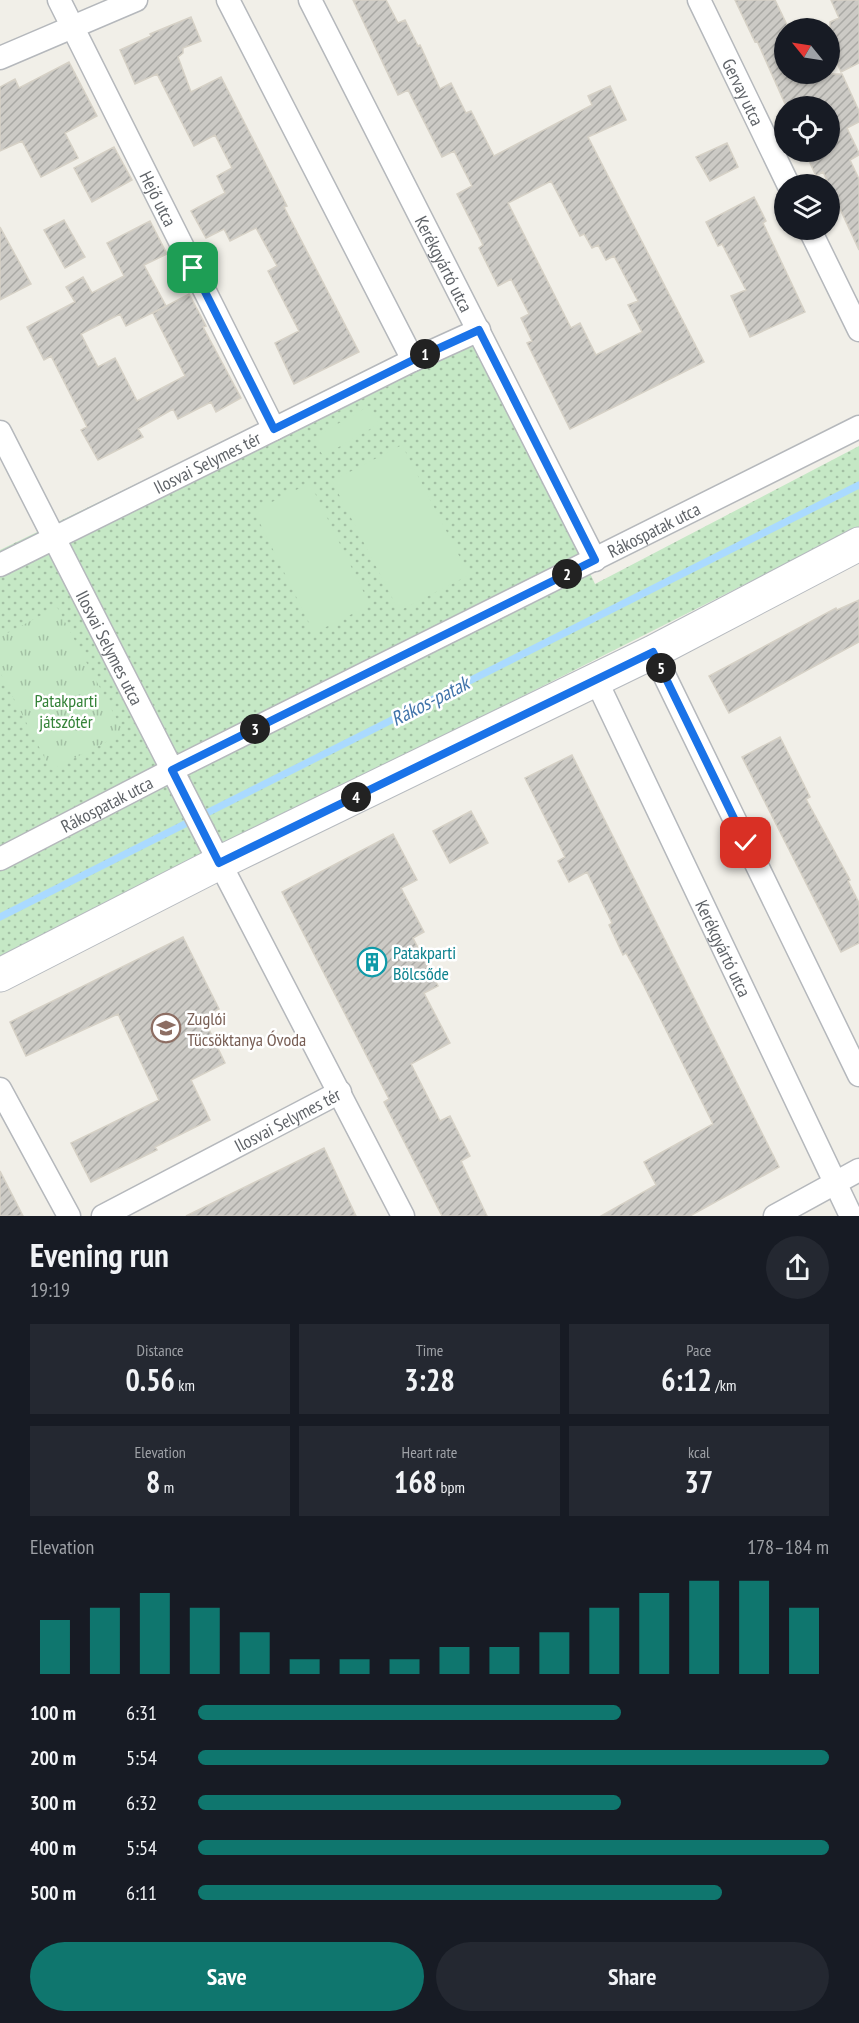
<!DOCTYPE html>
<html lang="en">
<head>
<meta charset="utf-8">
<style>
	:root { --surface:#171b24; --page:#242831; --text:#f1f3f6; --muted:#9ea1a6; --accent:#0f766e }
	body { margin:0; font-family:"PT Sans Narrow",sans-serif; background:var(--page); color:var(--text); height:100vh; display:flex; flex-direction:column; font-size:22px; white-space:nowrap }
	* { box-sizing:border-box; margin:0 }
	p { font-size:20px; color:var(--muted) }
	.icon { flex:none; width:33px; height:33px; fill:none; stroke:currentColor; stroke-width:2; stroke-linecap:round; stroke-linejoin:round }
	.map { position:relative; height:1216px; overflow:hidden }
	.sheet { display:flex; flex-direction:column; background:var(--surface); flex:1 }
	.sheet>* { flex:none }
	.needle { width:39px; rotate:300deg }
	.tools { position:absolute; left:774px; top:18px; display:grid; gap:12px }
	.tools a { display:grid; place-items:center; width:66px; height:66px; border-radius:50%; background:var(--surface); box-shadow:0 2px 4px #0004; font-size:30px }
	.pin { position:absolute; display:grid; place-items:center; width:51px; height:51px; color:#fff; margin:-26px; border-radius:12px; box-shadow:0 3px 9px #0006 }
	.km { position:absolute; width:30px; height:30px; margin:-15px; border-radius:50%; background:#222; color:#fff; font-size:16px; line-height:30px; text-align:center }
	.round { display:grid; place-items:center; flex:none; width:63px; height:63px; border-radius:32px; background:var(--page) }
	.head { display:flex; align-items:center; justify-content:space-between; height:102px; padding:0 30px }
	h1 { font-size:33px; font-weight:600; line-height:45px }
	.stats { display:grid; grid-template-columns:repeat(3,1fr); gap:9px; height:102px; padding:6px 30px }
	.stats div { display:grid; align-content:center; border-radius:0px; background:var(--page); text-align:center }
	.stats b { font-size:30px; font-weight:600 }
	.stats small { font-size:16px; font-weight:400 }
	.stats p { font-size:16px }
	.chart { height:168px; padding:12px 30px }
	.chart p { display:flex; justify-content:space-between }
	.chart svg { width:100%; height:108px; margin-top:6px; stroke:var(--accent); stroke-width:6 }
	.cta { display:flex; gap:12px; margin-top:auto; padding:12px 30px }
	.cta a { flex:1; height:69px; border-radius:36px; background:var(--accent); color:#fff; font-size:24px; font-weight:600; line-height:69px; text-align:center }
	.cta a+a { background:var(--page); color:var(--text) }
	ul { padding:0 30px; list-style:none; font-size:20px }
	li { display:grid; grid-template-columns:96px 72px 1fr; align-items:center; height:45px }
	li i { height:15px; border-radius:8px; background:var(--accent) }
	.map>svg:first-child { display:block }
	.grass { fill:url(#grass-dots) }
	.park { fill:url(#park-tufts) }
	.pitch { fill:#c5e8c5 }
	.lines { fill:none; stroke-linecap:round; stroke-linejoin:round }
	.stream { stroke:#aadaff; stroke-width:7 }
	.building { fill:url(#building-hatch); stroke:#d6d1c6; stroke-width:1.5; fill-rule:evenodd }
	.street-casing { stroke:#b5b8bc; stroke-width:25 }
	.secondary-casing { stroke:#b6babf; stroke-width:35 }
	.street { stroke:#fff; stroke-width:22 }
	.secondary { stroke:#fff; stroke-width:33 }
	.route-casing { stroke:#fff; stroke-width:12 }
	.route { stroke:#1a73e8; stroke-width:8 }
	.labels { text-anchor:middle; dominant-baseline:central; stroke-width:5; stroke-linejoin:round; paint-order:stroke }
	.street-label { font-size:18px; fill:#5f6368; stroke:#fff }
	.park-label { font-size:18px; fill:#348238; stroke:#fff }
	.culture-label { font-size:18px; fill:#0d838f; stroke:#fff; text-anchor:start }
	.education-label { font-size:18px; fill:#785e54; stroke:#fff; text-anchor:start }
	.water-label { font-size:20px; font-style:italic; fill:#4174aa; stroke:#fff }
</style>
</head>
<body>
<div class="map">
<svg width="859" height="1216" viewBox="0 0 859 1216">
	<defs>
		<pattern id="grass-dots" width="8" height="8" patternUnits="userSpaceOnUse" patternTransform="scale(1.5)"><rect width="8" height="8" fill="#c5e8c5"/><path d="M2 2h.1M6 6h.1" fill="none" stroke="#a3c0a4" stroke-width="1.8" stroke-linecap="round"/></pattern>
		<pattern id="park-tufts" width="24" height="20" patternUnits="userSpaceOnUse" patternTransform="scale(1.5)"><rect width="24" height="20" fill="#c5e8c5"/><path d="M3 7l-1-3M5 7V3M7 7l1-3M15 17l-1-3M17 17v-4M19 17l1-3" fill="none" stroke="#a3c0a4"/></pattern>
		<pattern id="building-hatch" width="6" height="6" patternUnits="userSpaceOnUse" patternTransform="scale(1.5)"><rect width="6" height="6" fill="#cccac5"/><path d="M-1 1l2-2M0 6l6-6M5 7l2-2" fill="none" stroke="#a9a8a4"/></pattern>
	</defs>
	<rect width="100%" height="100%" fill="#f1efe8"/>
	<!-- grass -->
	<path class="grass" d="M 473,321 L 595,584 L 859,446 L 859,527 L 0,959 L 0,550 Z"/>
	<!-- park -->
	<path class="park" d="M 57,607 L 124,733 L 51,770 L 0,672 L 0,637 Z"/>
	<!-- pitch -->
	<path class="pitch" d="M 369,406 L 379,424 L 323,456 L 313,438 Z
		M 402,445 L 469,575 L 399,611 L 332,481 Z
		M 310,483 L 370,605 L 314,633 L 254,511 Z"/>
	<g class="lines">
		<!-- stream -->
		<path class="stream" d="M 0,917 L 859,485"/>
	</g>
	<!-- building -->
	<path class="building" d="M 353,0 L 386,0 L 398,23 L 405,20 L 418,46 L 420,45 L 440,89 L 451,83 L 466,113 L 471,111 L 494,156 L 592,105 L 588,96 L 610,86 L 626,120 L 588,137 L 704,362 L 570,429 L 527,343 L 532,341 L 521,318 L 529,314 L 511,279 L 498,286 L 479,248 L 483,245 L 457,194 L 472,186 L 454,151 L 442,157 L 408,90 L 398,95 ZM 551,181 L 580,236 L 584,234 L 592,248 L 598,245 L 606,260 L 614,256 L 638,301 L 628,305 L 642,332 L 596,355 L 580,323 L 571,328 L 508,203 Z
		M 735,0 L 775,0 L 788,27 L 784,28 L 784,74 L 842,74 L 859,111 L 859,122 L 847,128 L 859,153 L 859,155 L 850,160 L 859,179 L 859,250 L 823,172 L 816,176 L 805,152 L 830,152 L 830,106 L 786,106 L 757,41 L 755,42 Z
		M 831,0 L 859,0 L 859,63 L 841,72 L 830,47 L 830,22 L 839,18 Z
		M 191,17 L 201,41 L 183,48 L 183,53 L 178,57 L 191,92 L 221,77 L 287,206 L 284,207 L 359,352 L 294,384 L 275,343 L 299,331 L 268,271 L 277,266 L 256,228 L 230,241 L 224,229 L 206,238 L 191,211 L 225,193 L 217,176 L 232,168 L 215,135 L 194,146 L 157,74 L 135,84 L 120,50 L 151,36 L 150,34 Z
		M 69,62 L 97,116 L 65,133 L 78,158 L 41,177 L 22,141 L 0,151 L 0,87 L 15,79 L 19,88 Z
		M 727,143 L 738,167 L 710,181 L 696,157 Z
		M 114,147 L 132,180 L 92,202 L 74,168 Z
		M 754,197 L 766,221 L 763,223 L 805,312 L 750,337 L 731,296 L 746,290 L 722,244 L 718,246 L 706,222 Z
		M 64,220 L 85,257 L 65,268 L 44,230 Z
		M 150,221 L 167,254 L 144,265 L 166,306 L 126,326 L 120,314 L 81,334 L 98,367 L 115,358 L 137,401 L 185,376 L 153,313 L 189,294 L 206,326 L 203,327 L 241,398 L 216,412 L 211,402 L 178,419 L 173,409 L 138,429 L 143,437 L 98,460 L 81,430 L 87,427 L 51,356 L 44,360 L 27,327 L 75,302 L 66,287 L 83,277 L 92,293 L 124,276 L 107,243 Z
		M 0,227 L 31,284 L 0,300 Z
		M 859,600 L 859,642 L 729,713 L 709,676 L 836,608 L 837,610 Z
		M 780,737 L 810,797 L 806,799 L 850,880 L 848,881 L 859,903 L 859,943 L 841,952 L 742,757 Z
		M 572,755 L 779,1167 L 690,1216 L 601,1216 L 656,1185 L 644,1162 L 713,1124 L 644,986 L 626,953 L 623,955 L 609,925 L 612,923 L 587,872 L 569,882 L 558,861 L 565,857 L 525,778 Z
		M 471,811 L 488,843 L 450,863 L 433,831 Z
		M 393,834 L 417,880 L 401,888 L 424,932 L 413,938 L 438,986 L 424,993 L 450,1043 L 411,1064 L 440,1121 L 450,1116 L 470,1156 L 461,1161 L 487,1216 L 442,1216 L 384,1102 L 389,1099 L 282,892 Z
		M 183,937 L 219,1009 L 203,1017 L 225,1063 L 191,1080 L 210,1120 L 155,1147 L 157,1150 L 91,1182 L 71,1143 L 159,1100 L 118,1014 L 26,1056 L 10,1022 Z
		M 324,1148 L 356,1216 L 186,1216 L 294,1163 Z
		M 0,1171 L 23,1216 L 0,1216 Z"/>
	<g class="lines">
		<!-- street casing -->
		<g class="street-casing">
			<g id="street">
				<path id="s1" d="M 59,0 L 274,429"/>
				<path d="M 228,0 L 413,360"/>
				<path id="s2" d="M 310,0 L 595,560"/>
				<path id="s3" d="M 699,0 L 788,184"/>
				<path d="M 0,58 L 136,0"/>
				<path d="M 810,230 L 859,330"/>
				<path id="s4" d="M 0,432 L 211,846 L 403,1216"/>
				<path id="s5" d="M 0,565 L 413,360 L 479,330"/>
				<path d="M 653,652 L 859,1075"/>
				<path id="s6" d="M 596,680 L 851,1216"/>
				<path id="s7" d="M 0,859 L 172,770 L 859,427"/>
				<path d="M 0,1089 L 69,1216"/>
				<path id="s8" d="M 103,1216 L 340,1092"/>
				<path d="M 775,1216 L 859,1170"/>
			</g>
		</g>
		<!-- secondary casing -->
		<g class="secondary-casing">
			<path id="secondary" d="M 0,975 L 219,863 L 653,652 L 859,544"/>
		</g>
		<!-- street -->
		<use href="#street" class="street"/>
		<!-- secondary -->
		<use href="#secondary" class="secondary"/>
	</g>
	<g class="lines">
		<!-- route casing -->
		<g class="route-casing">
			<path id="route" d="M 193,268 L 274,429 L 413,360 L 479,330 L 595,560 L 172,770 L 219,863 L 653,652 L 746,843"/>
		</g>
		<!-- route -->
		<use href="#route" class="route"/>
	</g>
	<!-- icons -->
	<defs>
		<g id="building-ring" transform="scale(1.5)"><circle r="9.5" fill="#fff" stroke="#0f9aa8" stroke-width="1.5"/><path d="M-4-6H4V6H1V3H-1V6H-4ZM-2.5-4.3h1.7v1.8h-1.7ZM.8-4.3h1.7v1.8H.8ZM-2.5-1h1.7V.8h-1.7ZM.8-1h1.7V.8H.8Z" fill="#0f9aa8"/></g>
		<g id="school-ring" transform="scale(1.5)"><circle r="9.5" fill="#fff" stroke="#8d6e63" stroke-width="1.5"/><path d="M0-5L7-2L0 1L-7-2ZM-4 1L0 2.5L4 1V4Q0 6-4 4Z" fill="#8d6e63"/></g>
	</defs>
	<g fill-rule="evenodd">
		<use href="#building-ring" x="372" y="962"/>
		<use href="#school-ring" x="166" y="1028"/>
	</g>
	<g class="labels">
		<!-- street labels -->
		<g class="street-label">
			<text stroke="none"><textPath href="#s3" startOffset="102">Gervay utca</textPath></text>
			<text stroke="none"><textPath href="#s1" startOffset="222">Hejő utca</textPath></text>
			<text stroke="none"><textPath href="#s2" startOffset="296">Kerékgyártó utca</textPath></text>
			<text stroke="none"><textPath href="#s5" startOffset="231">Ilosvai Selymes tér</textPath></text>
			<text stroke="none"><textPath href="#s7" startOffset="732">Rákospatak utca</textPath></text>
			<text stroke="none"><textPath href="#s4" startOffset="242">Ilosvai Selymes utca</textPath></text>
			<text stroke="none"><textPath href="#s7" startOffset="120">Rákospatak utca</textPath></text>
			<text stroke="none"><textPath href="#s6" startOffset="297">Kerékgyártó utca</textPath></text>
			<text stroke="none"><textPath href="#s8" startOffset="208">Ilosvai Selymes tér</textPath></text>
		</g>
		<!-- park labels -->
		<g class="park-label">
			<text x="66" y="700">Patakparti<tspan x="66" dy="21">játszótér</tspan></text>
		</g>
		<!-- culture labels -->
		<g class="culture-label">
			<text x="393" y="952">Patakparti<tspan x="393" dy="21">Bölcsőde</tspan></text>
		</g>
		<!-- education labels -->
		<g class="education-label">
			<text x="187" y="1018">Zuglói<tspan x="187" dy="21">Tücsöktanya Óvoda</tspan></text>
		</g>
		<!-- water labels -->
		<g class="water-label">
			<text transform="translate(430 701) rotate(-27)">Rákos-patak</text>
		</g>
	</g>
</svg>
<div class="tools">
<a><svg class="needle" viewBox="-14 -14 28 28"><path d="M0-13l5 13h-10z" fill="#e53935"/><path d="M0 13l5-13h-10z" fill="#9ea1a6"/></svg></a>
<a><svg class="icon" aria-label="locate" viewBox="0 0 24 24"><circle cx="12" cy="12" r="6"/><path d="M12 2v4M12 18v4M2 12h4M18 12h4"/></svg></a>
<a><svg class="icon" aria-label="layers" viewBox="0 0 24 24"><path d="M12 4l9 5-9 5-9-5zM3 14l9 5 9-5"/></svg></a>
</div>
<div class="pin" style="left:193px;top:268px;background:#1e9e55"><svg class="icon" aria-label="arrive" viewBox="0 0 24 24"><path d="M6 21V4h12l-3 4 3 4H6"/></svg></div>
<div class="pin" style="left:746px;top:843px;background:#d93025"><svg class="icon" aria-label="check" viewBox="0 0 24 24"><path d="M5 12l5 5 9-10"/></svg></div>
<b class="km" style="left:425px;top:354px">1</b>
<b class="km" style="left:567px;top:574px">2</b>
<b class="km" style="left:255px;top:729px">3</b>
<b class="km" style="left:356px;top:797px">4</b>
<b class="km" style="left:661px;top:668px">5</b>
</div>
<section class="sheet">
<div class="head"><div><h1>Evening run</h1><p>19:19</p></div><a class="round"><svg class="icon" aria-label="share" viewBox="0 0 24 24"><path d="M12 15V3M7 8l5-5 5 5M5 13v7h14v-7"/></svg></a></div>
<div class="stats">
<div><p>Distance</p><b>0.56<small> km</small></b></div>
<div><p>Time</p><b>3:28</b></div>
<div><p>Pace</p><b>6:12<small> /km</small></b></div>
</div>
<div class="stats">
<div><p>Elevation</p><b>8<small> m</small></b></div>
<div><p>Heart rate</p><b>168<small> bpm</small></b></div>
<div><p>kcal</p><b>37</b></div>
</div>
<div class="chart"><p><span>Elevation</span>178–184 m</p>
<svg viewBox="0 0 160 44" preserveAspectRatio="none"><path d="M5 44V22M15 44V17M25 44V11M35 44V17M45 44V27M55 44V38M65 44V38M75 44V38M85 44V33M95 44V33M105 44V27M115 44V17M125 44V11M135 44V6M145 44V6M155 44V17"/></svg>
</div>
<ul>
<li><b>100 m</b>6:31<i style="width:67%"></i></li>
<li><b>200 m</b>5:54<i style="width:100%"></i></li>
<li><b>300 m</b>6:32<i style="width:67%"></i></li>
<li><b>400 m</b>5:54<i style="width:100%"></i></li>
<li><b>500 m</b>6:11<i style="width:83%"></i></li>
</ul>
<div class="cta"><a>Save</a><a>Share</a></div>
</section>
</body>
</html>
